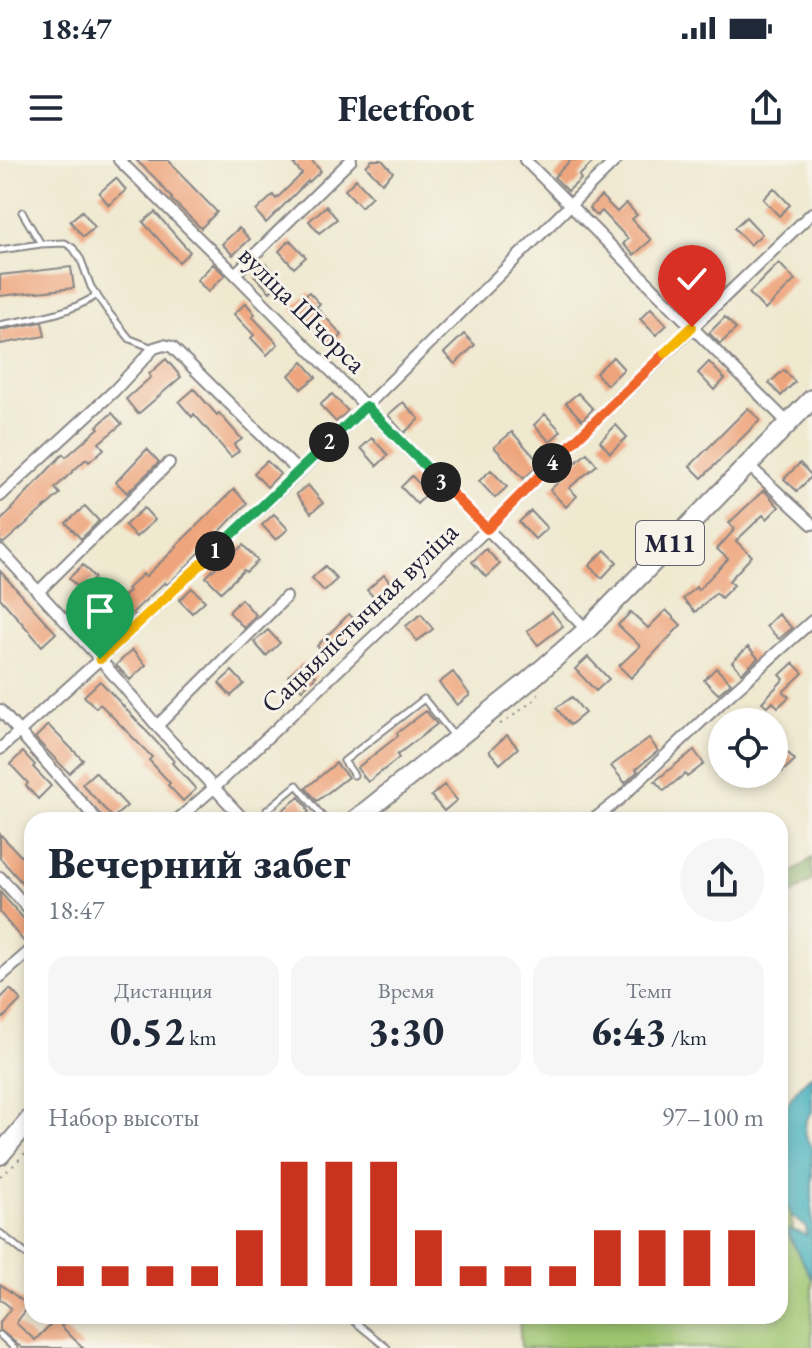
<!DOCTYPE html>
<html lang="ru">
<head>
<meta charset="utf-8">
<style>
	:root { --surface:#fff; --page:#f6f6f7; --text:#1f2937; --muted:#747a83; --accent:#c8321e }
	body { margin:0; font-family:"EB Garamond",serif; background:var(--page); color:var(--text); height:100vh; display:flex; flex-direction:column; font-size:30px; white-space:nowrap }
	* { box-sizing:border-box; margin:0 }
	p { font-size:26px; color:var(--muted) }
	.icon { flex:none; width:44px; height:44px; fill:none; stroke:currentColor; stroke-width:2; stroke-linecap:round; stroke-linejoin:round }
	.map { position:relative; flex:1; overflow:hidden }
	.drawer { position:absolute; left:24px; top:652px; width:764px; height:512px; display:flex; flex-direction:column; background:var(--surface); border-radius:24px; box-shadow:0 4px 12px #0003 }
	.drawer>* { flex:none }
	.controls { position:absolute; left:708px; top:548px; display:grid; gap:16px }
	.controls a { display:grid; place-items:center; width:80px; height:80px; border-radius:50%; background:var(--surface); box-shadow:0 4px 12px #0003; font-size:40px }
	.pin { position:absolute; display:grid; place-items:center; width:68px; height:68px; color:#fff; margin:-82px -34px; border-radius:50% 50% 50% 0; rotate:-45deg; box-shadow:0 0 8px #0007 }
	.pin .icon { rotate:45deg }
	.km { position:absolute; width:40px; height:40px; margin:-20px; border-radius:50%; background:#222; color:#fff; font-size:22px; line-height:40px; text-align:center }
	.round { display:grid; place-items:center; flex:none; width:84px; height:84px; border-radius:42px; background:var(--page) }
	.head { display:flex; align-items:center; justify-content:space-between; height:136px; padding:0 24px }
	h1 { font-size:44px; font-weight:800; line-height:60px }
	.stats { display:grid; grid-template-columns:repeat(3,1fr); gap:12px; height:136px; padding:8px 24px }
	.stats div { display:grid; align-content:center; border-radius:20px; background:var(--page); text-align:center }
	.stats b { font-size:40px; font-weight:800 }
	.stats small { font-size:22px; font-weight:400 }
	.stats p { font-size:22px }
	.chart { height:224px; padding:16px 24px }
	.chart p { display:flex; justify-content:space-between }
	.chart svg { width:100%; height:144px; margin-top:8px; stroke:var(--accent); stroke-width:6 }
	.status { display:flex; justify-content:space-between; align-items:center; height:56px; padding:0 40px; background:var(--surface); direction:ltr }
	.status svg { height:22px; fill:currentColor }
	header { display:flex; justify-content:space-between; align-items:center; height:104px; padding:0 24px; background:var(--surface); font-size:36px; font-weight:800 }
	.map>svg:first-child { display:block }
	.green { fill:#9dc570; stroke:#607456; stroke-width:2 }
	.forest { fill:#7eaa62; stroke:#50664e; stroke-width:2 }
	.water { fill:#40afbc; stroke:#31687c; stroke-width:2 }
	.building { fill:#eea47c }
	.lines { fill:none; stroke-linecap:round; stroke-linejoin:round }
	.service-casing { stroke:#888686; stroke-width:9 }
	.minor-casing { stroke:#888686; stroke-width:14 }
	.trunk-casing { stroke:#888686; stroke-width:22 }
	.path { stroke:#888686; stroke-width:2; stroke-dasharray:2 6; stroke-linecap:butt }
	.service { stroke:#fff; stroke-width:5 }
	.minor { stroke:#fff; stroke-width:10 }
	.trunk { stroke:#fff; stroke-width:18 }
	.split-1-casing { stroke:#fff; stroke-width:16 }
	.split-2-casing { stroke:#fff; stroke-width:16 }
	.split-3-casing { stroke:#fff; stroke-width:16 }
	.split-4-casing { stroke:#fff; stroke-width:16 }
	.split-5-casing { stroke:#fff; stroke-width:16 }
	.split-6-casing { stroke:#fff; stroke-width:16 }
	.split-1 { stroke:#f5b400; stroke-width:10 }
	.split-2 { stroke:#22a559; stroke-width:10 }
	.split-3 { stroke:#22a559; stroke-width:10 }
	.split-4 { stroke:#f0652b; stroke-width:10 }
	.split-5 { stroke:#f0652b; stroke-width:10 }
	.split-6 { stroke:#f5b400; stroke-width:10 }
	.labels { text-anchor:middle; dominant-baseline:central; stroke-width:6; stroke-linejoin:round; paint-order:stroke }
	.shield { fill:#f7f3e8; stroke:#62616f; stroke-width:2 }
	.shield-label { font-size:26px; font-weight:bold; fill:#22223b }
	.street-label { font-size:28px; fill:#22223b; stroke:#f7f3e8 }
</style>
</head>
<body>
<div class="status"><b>18:47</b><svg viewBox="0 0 49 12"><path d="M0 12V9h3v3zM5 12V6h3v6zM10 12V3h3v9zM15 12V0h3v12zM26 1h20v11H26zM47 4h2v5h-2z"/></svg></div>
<header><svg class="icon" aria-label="menu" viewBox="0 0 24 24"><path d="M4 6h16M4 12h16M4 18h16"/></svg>Fleetfoot<svg class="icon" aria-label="share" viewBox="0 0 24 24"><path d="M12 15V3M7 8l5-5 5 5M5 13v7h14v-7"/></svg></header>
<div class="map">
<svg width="812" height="1188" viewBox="0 0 812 1188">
	<rect width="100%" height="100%" fill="#f7f3e8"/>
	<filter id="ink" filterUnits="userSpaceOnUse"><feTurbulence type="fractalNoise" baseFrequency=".0125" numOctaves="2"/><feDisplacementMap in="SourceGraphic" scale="16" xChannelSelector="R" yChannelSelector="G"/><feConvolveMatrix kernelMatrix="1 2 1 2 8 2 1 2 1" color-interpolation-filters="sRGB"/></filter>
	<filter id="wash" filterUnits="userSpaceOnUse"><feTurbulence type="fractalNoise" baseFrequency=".006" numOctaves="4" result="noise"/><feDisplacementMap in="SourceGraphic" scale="32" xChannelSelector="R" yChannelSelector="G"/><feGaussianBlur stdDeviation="1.8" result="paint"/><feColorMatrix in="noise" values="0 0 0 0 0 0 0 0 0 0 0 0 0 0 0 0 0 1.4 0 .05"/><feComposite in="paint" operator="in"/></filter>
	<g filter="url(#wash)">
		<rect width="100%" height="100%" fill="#efe9d0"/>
		<!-- green -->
		<path class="green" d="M 780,1033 L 789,1042 L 793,1070 L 812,1114 L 812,1188 L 521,1188 L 519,1156 L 780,1156 Z"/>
		<!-- forest -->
		<path class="forest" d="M 812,698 L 812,720 L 780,743 L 780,722 Z"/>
		<!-- water -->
		<path class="water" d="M 812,915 L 812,952 C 802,962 804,977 812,988 L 812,1119 L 788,1074 L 789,1069 L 807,1075 L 806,1067 L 791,1055 L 780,1025 L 780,961 C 786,943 797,927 812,915 Z"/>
		<g id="blocks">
			<!-- building -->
			<path class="building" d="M 136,0 L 168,0 L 182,14 L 181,15 L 217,52 L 201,68 L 171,39 L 172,38 L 155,18 Z
				M 299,0 L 311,0 L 321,11 L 309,22 L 308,21 L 266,63 L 256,51 L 273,35 L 276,39 L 302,14 L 294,5 Z
				M 372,0 L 382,0 L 393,12 L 382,23 L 366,6 Z
				M 571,0 L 595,0 L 579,16 L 581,19 L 568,31 L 554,17 Z
				M 116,18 L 126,30 L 109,45 L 99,33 Z
				M 356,19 L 372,36 L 361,47 L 345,30 Z
				M 774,28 L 790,45 L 779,56 L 763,39 Z
				M 601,36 L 617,52 L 626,43 L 637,55 L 632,59 L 651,80 L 634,95 L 623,84 L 628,79 L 602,51 L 597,56 L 589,48 Z
				M 326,46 L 337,59 L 319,73 L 309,61 Z
				M 82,51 L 95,67 L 83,77 L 70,61 Z
				M 155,52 L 190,92 L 179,102 L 143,62 Z
				M 746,57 L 762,74 L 750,85 L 734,68 Z
				M 239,68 L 250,79 L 233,95 L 222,84 Z
				M 290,80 L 306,97 L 294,108 L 279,91 Z
				M 779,103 L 795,120 L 765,150 L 749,133 Z
				M 213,104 L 225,115 L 208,132 L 197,120 Z
				M 266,104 L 282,121 L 270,132 L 254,115 Z
				M 71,107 L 74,128 L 0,136 L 0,115 Z
				M 680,116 L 696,133 L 684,144 L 668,127 Z
				M 309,132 L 320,144 L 316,147 L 342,175 L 331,186 L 305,158 L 303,160 L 292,148 Z
				M 246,143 L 255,154 L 252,156 L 278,184 L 267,195 L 251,178 L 254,175 L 234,154 Z
				M 651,148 L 667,165 L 656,175 L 640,159 Z
				M 725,157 L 736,169 L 720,184 L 709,173 Z
				M 42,162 L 45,176 L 0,184 L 0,170 Z
				M 464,174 L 475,185 L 455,204 L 444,193 Z
				M 613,197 L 624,209 L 607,225 L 596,213 Z
				M 166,199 L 181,217 L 138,254 L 126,239 L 151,217 L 149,214 Z
				M 303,202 L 316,217 L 301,229 L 289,215 Z
				M 709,202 L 725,219 L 714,230 L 698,213 Z
				M 784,210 L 795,222 L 781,236 L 769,223 Z
				M 194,229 L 217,255 L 219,253 L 242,279 L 234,285 L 239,291 L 231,297 L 194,254 L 192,257 L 179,242 Z
				M 578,233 L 593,249 L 582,260 L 566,243 Z
				M 332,234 L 348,251 L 336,262 L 320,245 Z
				M 403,242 L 419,259 L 404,273 L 388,255 Z
				M 748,248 L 760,260 L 702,318 L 690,306 Z
				M 112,253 L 122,264 L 99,283 L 104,289 L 89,302 L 86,299 L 55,328 L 60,334 L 4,383 L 0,382 L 0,361 L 12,350 L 11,349 L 63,294 L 66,297 L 99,268 L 97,266 Z
				M 545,254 L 561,271 L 550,282 L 534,265 Z
				M 616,265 L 627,277 L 610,293 L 600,281 Z
				M 512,272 L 540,303 L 524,319 L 494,287 Z
				M 372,278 L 388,295 L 377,306 L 361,288 Z
				M 147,289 L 159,302 L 127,333 L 116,322 Z
				M 587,293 L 597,305 L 569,328 L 577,336 L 566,347 L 550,330 L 571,310 L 569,308 Z
				M 267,301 L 280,314 L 267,327 L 254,313 Z
				M 800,303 L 812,316 L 797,331 L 784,319 Z
				M 491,310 L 507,327 L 495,338 L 479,321 Z
				M 412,316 L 428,333 L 417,344 L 401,327 Z
				M 308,325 L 323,343 L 311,353 L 296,334 Z
				M 234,329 L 247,343 L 183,410 L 167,425 L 165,422 L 132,453 L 134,455 L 101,487 L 86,472 L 129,431 L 127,429 L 143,414 L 145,417 L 177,387 L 176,386 Z
				M 764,330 L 779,347 L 767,359 L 763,355 L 736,381 L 752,396 L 729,421 L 734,425 L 721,438 L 716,433 L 695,452 L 683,439 L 696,427 L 698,430 L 728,399 L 717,389 L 735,369 L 729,363 Z
				M 85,346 L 99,361 L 81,379 L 66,363 Z
				M 144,348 L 155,360 L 136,377 L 125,365 Z
				M 531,351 L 547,368 L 535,379 L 519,362 Z
				M 274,354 L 288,369 L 276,380 L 262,365 Z
				M 243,385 L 258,401 L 246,412 L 244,410 L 221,432 L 206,417 L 219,404 L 221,406 Z
				M 486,389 L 500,404 L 486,417 L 472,402 Z
				M 605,390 L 617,402 L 602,418 L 589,406 Z
				M 83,405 L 95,418 L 81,431 L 69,418 Z
				M 325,406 L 337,419 L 324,431 L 312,418 Z
				M 0,411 L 56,473 L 42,486 L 0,438 Z
				M 384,415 L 397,431 L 381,445 L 367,430 Z
				M 192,428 L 205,441 L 192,453 L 179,440 Z
				M 241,439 L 256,455 L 244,468 L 229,452 Z
				M 666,450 L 681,465 L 631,518 L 619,506 L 640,486 L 618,465 L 631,452 L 648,468 Z
				M 552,452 L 563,466 L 538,485 L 527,471 Z
				M 349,454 L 363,468 L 352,479 L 349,476 L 326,496 L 317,486 Z
				M 421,454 L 433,469 L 417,481 L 406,466 Z
				M 778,454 L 792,468 L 779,479 L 766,466 Z
				M 268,470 L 280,483 L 266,496 L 254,482 Z
				M 748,487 L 758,498 L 742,513 L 732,502 Z
				M 132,490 L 146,505 L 130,520 L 116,505 Z
				M 588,497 L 609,519 L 596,531 L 575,509 Z
				M 303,502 L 316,516 L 302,530 L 288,516 Z
				M 793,503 L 803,513 L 783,532 L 789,537 L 778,547 L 773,542 L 768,547 L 762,542 L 784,519 L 780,515 Z
				M 716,508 L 731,523 L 718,534 L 704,520 Z
				M 232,511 L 244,524 L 231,536 L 219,523 Z
				M 453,512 L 470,535 L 457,545 L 439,523 Z
				M 100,521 L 174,601 L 172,603 L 196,629 L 183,641 L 168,625 L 170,623 L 149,600 L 152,597 L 100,544 L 96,548 L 84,536 Z
				M 572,537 L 585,553 L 570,565 L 556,548 Z
				M 426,551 L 437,564 L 397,595 L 399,598 L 368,622 L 357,608 L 398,576 L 397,573 Z
				M 48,565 L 83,600 L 69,613 L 35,578 Z
				M 507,575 L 518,588 L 500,604 L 489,591 Z
				M 649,578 L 658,591 L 636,609 L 638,611 L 625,623 L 611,606 Z
				M 779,584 L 795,600 L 782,612 L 774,604 L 774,590 Z
				M 694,590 L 704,604 L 687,617 L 685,614 L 664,631 L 655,621 Z
				M 23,592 L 35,605 L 33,607 L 51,626 L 38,639 L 26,626 L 28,623 L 10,604 Z
				M 336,603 L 348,617 L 317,641 L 306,628 Z
				M 95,612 L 127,646 L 113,658 L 82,624 Z
				M 444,625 L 457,640 L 444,651 L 431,636 Z
				M 299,637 L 308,648 L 307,649 L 309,652 L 298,660 L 270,660 Z
				M 0,674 L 32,708 L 32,734 L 0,698 Z
				M 0,732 L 32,768 L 32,776 L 25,783 L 0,753 Z
				M 10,829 L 21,840 L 0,861 L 0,839 Z
				M 0,1124 L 29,1146 L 16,1163 L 35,1180 L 59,1156 L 72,1156 L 61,1166 L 83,1188 L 22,1188 L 0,1170 L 0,1162 L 11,1148 L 0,1139 Z"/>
		</g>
	</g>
	<g filter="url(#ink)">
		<use href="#blocks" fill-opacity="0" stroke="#888686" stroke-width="2"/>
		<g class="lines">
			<!-- service casing -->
			<g class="service-casing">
				<path id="service" d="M 22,52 L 41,84 L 65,83 L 73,88 L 81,100 L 91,127 L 109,153 L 130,179 L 153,188
					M 0,90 L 41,84
					M 0,165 C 35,158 67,155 97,135
					M 354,615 L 344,601 L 424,539 L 454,576
					M 267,650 L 297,625 L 325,660
					M 0,1073 L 32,1099
					M 348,1156 L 387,1188
					M 0,1175 L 14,1188"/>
			</g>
			<!-- minor casing -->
			<g class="minor-casing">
				<path id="minor" d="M 119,0 L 235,114 L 587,470
					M 525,0 L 788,263
					M 235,114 L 351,0
					M 747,304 L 812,364
					M 0,336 L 114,231 L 154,188 L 164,185 L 172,187 L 299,312
					M 0,390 L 100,499 L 157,566 L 244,660
					M 38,432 L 169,303
					M 0,550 L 97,660
					M 157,566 L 286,437
					M 0,589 L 100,499 L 299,312 L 616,0
					M 177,660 L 215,627 L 487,369 L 587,269 L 812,53
					M 593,660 L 621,638 L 726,538 L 812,461
					M 0,717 L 32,753
					M 0,817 L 32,789"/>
			</g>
			<!-- trunk casing -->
			<g class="trunk-casing">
				<path id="trunk" d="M 355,660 L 525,524 L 587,470 L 812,239
					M 0,995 L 32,957"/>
			</g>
			<!-- path -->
			<path class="path" d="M 500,564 L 505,562 L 534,540 L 538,533
				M 0,1016 L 10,1009 L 32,986"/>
			<!-- service -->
			<use href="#service" class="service"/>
			<!-- minor -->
			<use href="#minor" class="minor"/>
			<!-- trunk -->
			<use href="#trunk" class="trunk"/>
		</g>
	</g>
	<g class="lines" filter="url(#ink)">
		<!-- split-1 casing -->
		<g class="split-1-casing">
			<path id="split-1" d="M 100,499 L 215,391"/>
		</g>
		<!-- split-2 casing -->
		<g class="split-2-casing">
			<path id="split-2" d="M 215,391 L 329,282"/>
		</g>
		<!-- split-3 casing -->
		<g class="split-3-casing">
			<path id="split-3" d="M 329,282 L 366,246 L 441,322"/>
		</g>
		<!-- split-4 casing -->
		<g class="split-4-casing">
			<path id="split-4" d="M 441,322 L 487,369 L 552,303"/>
		</g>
		<!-- split-5 casing -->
		<g class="split-5-casing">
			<path id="split-5" d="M 552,303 L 665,193"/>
		</g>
		<!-- split-6 casing -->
		<g class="split-6-casing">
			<path id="split-6" d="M 665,193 L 692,167"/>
		</g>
		<!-- split-1 -->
		<use href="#split-1" class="split-1"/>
		<!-- split-2 -->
		<use href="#split-2" class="split-2"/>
		<!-- split-3 -->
		<use href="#split-3" class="split-3"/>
		<!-- split-4 -->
		<use href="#split-4" class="split-4"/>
		<!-- split-5 -->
		<use href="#split-5" class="split-5"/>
		<!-- split-6 -->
		<use href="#split-6" class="split-6"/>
	</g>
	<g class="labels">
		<!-- shield labels -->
		<rect class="shield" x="636" y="361" width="68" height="44" rx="6"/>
		<g class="shield-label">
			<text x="670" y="383">М11</text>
		</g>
		<!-- street labels -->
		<g class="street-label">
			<text transform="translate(303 149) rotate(45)">вуліца Шчорса</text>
			<text transform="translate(359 457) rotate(-44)">Сацыялістычная вуліца</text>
		</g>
	</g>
</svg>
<div class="controls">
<a><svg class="icon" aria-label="locate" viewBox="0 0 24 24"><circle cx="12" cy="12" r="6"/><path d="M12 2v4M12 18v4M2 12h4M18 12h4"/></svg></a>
</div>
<div class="pin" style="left:100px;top:499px;background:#1e9e55"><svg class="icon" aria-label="arrive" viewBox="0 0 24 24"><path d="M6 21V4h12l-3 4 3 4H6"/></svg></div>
<div class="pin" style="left:692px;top:167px;background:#d93025"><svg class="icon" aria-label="check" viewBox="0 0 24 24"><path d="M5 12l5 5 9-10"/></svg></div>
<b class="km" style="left:215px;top:391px">1</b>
<b class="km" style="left:329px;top:282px">2</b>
<b class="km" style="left:441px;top:322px">3</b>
<b class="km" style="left:552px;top:303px">4</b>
<section class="drawer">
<div class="head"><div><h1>Вечерний забег</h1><p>18:47</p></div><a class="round"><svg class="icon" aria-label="share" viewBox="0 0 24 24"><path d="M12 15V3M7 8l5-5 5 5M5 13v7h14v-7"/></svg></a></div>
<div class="stats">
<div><p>Дистанция</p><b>0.52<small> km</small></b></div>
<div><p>Время</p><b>3:30</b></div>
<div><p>Темп</p><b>6:43<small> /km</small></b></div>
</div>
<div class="chart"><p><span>Набор высоты</span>97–100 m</p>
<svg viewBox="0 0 160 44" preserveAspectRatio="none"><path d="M5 44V38M15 44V38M25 44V38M35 44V38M45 44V27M55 44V6M65 44V6M75 44V6M85 44V27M95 44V38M105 44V38M115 44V38M125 44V27M135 44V27M145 44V27M155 44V27"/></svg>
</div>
</section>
</div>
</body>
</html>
